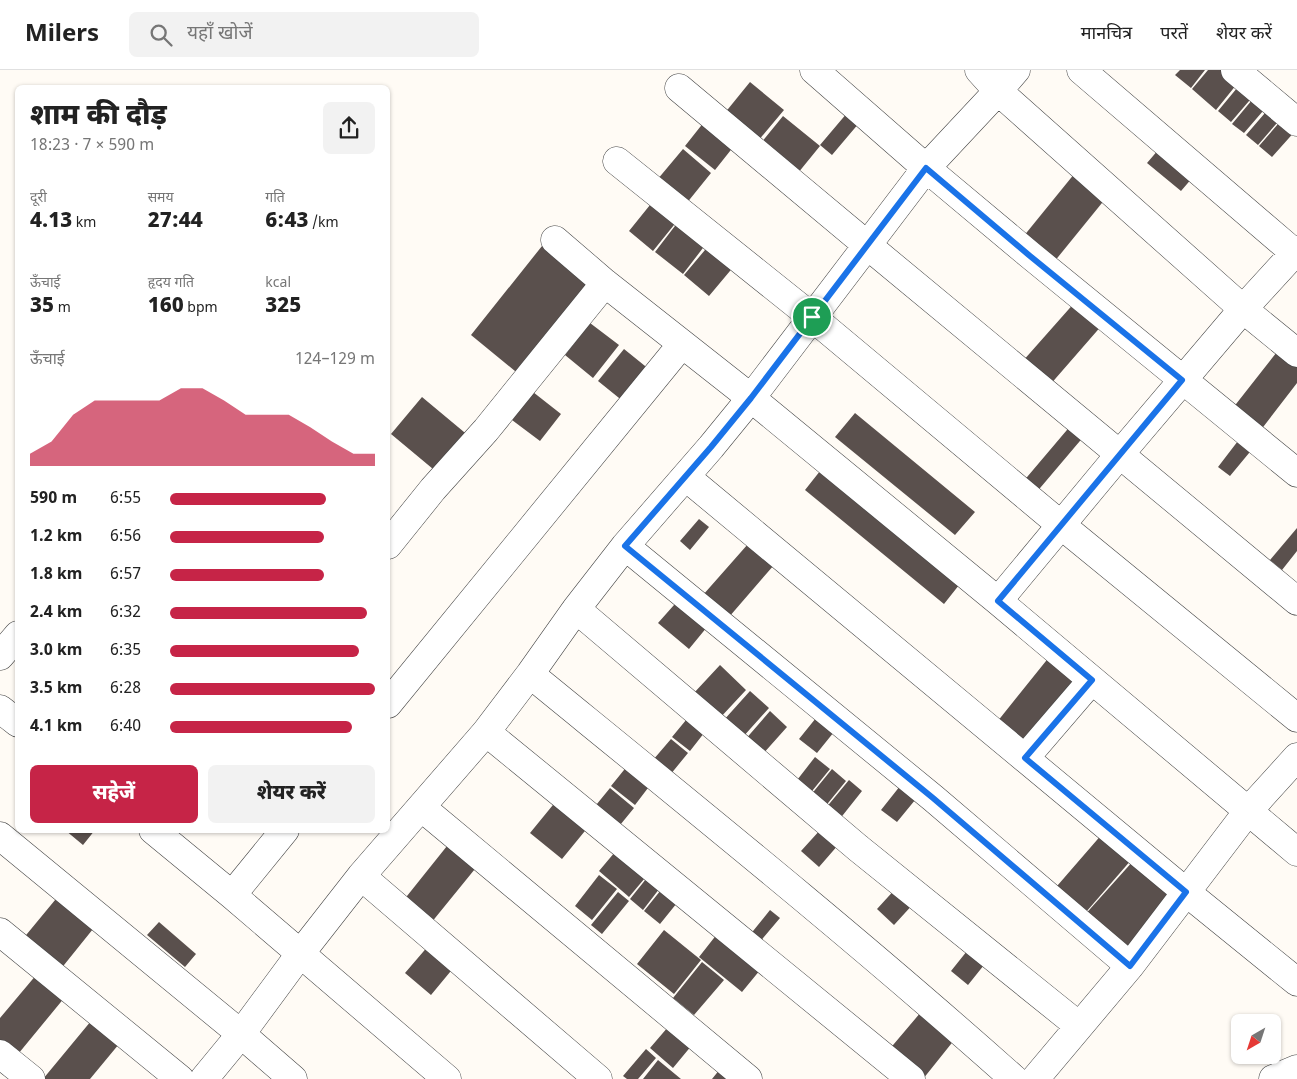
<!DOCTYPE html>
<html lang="hi">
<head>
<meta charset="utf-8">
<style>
	:root { --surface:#fff; --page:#f2f2f2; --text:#222; --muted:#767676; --line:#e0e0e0; --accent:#c62447 }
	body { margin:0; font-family:Georgia,"Noto Sans Devanagari",serif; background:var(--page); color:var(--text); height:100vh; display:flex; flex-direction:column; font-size:19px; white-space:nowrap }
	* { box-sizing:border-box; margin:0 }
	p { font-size:16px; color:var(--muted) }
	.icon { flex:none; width:28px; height:28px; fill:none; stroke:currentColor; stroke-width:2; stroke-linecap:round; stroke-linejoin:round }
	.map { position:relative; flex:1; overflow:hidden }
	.details { position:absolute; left:15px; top:15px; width:375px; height:748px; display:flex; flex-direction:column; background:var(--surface); border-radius:8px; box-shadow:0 1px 4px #0004 }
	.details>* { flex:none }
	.needle { width:32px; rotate:219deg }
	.tools { position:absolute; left:1231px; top:944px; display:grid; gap:10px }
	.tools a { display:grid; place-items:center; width:50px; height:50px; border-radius:8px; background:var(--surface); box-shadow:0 1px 4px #0004; font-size:25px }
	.pin { position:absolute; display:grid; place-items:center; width:42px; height:42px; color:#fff; margin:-21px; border:2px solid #fff; border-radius:50%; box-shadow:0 1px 5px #0007 }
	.round { display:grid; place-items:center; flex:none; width:52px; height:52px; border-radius:8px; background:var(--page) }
	.head { display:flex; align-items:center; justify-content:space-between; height:85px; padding:0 15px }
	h1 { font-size:28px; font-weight:800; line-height:38px }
	.figures { display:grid; grid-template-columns:repeat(3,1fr); gap:8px; height:85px; padding:5px 15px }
	.figures div { display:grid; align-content:center }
	.figures b { font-size:21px; font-weight:800 }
	.figures small { font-size:14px; font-weight:400 }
	.figures p { font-size:14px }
	.chart { height:140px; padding:10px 15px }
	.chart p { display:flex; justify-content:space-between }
	.chart svg { width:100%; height:90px; margin-top:5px; fill:var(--accent); opacity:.7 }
	.cta { display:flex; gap:10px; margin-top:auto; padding:10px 15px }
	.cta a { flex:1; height:58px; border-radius:8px; background:var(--accent); color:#fff; font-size:20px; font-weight:800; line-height:58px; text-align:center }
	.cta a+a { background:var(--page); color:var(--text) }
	ul { padding:0 15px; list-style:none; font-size:16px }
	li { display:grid; grid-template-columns:80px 60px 1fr; align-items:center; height:38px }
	li i { height:12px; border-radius:6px; background:var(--accent) }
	header { display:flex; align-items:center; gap:30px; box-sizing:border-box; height:70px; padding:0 25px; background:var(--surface); border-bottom:1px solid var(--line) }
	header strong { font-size:24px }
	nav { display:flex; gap:28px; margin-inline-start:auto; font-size:18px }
	.search { width:350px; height:45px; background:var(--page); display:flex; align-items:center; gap:12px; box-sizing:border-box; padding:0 18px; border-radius:8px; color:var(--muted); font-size:19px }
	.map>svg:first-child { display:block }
	.building { fill:#5a504d }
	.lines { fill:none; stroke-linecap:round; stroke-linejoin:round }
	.minor-casing { stroke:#444; stroke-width:29 }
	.minor { stroke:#fff; stroke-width:28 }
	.route-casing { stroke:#fff; stroke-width:10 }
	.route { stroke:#1a73e8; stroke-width:6 }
</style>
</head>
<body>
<header>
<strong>Milers</strong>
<div class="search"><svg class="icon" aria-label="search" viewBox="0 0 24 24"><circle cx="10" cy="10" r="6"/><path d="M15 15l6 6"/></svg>यहाँ खोजें</div>
<nav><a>मानचित्र</a><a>परतें</a><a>शेयर करें</a></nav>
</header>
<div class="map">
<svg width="1297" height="1009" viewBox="0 0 1297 1009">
	<rect width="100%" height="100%" fill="#fffbf5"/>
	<!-- building -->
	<path class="building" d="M 1180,0 L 1205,0 L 1191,18 L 1175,5 Z
		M 1208,0 L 1230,0 L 1241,9 L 1216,40 L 1192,19 Z
		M 750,12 L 784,40 L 758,71 L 724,44 Z
		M 1242,12 L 1255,24 L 1231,52 L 1218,41 Z
		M 1257,24 L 1269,34 L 1244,63 L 1232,54 Z
		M 853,36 L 865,46 L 832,85 L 820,75 Z
		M 1271,36 L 1283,46 L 1258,75 L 1246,65 Z
		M 783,46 L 820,76 L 798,103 L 761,73 Z
		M 708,47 L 738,71 L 715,100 L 685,76 Z
		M 1284,47 L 1297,59 L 1272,87 L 1259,76 Z
		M 683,79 L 711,103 L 686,134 L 657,110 Z
		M 1159,79 L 1193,107 L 1181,121 L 1147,93 Z
		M 1075,103 L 1106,128 L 1054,192 L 1023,167 Z
		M 654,130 L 678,150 L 653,181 L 629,161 Z
		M 678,152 L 706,174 L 683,204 L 655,182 Z
		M 546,171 L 597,212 L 521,306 L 471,265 Z
		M 710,174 L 735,195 L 709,226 L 684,205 Z
		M 1076,231 L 1103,254 L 1049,316 L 1022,292 Z
		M 590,253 L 619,275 L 593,308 L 565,285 Z
		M 1280,278 L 1297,292 L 1297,313 L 1257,365 L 1229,343 Z
		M 624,279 L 650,300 L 624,332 L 598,311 Z
		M 533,322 L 561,344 L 540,371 L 512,350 Z
		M 422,327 L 470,367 L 439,404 L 391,364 Z
		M 855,343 L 975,442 L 955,465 L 835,367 Z
		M 1072,354 L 1085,365 L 1035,424 L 1022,413 Z
		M 1241,367 L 1254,377 L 1230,406 L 1218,397 Z
		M 824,396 L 963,510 L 944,534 L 805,420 Z
		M 699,449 L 709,457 L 690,480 L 680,471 Z
		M 1297,458 L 1297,481 L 1282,500 L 1270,490 Z
		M 748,474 L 774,495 L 729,547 L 703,525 Z
		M 682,526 L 712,551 L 689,579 L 658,553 Z
		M 1050,586 L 1077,607 L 1024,673 L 997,652 Z
		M 720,595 L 746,620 L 719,649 L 693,624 Z
		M 750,621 L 769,638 L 742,668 L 723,651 Z
		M 770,641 L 787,657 L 761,686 L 744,671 Z
		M 820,643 L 838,657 L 817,683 L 799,669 Z
		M 691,644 L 708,658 L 690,681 L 672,667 Z
		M 671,669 L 688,683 L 670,705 L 653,690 Z
		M 815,687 L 830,699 L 808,726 L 794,714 Z
		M 628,695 L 651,714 L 635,735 L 611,716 Z
		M 832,699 L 846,711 L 824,738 L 810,726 Z
		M 849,710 L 862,721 L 839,750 L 825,739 Z
		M 904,711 L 920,724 L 897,752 L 881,740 Z
		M 610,718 L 634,738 L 616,760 L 592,740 Z
		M 557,730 L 589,756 L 562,789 L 530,763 Z
		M 821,759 L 839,774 L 819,797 L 801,781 Z
		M 65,760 L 95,760 L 83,775 Z
		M 1103,763 L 1132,789 L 1080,849 L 1051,823 Z
		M 451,771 L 479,794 L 431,853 L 403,831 Z
		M 620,776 L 650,802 L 629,827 L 599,801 Z
		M 1134,790 L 1174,826 L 1123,884 L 1082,848 Z
		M 650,804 L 663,814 L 643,840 L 630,829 Z
		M 599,805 L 617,819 L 592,850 L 575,836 Z
		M 665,815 L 681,828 L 660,854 L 644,841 Z
		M 898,816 L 915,832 L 894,855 L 877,839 Z
		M 618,822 L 629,831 L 602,864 L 591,855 Z
		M 60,824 L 97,854 L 60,900 L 22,870 Z
		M 770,840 L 780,848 L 758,874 L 749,866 Z
		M 159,852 L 196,884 L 185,897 L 147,865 Z
		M 721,859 L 765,894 L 742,922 L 699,887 Z
		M 664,860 L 701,890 L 674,924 L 637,894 Z
		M 429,875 L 455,896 L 431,925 L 405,903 Z
		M 971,876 L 988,890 L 968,915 L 951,901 Z
		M 702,892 L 724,910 L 694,945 L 673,928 Z
		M 37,904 L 65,927 L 14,989 L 0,977 L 0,948 Z
		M 921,942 L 955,969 L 923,1009 L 888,981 Z
		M 674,950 L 697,969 L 673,998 L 650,978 Z
		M 91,951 L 119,974 L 90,1009 L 43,1009 Z
		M 646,979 L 656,988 L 638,1009 L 627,1009 L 623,1006 Z
		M 658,990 L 681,1009 L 643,1009 Z
		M 724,994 L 737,1009 L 712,1009 Z"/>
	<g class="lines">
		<!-- minor casing -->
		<g class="minor-casing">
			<path id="minor" d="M 814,0 L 926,98 L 1030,185 L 1297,403
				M 979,0 L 998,21 L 1243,239 L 1297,283
				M 1081,0 L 1297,185
				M 1235,0 L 1297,52
				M 679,18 L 867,175 L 1297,531
				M 617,91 L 812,247 L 1061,455 L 1297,648
				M 555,170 L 605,213 L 751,328 L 998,531 L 1297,782
				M 686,407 L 1186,822 L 1297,912
				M 388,475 L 433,419 L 486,360 L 605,213
				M 625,476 L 933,728 L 1130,896
				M 998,531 L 1120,384 L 1243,239 L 1297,180
				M 576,539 L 858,778 L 1079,956
				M 0,586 L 18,565
				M 530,604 C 693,737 857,869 1014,1009
				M 388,634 L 682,274
				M 0,639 L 18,653
				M 486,662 L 911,1009
				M 1025,688 L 1092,610
				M 421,737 L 748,1009
				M 153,760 L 232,825 L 447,1009
				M 0,766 L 241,964 L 293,1009
				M 361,806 L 598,1009
				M 232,825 L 285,760
				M 0,862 L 180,1009
				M 0,984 L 31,1009
				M 204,1009 L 241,964 L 300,884 L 361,806 L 486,662 L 530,604 L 576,539 L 625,476 L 711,377 L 751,328 L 926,98 L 998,21 L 1016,0
				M 1035,1009 L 1130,896 L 1248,741 L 1297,687
				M 1273,1009 L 1297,999"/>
		</g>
		<!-- minor -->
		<use href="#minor" class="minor"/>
	</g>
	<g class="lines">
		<!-- route casing -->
		<g class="route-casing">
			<path id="route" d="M 926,98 L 1030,186 L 1182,310 L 998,531 L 1092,610 L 1025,688 L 1186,822 L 1130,896 L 933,728 L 625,476 L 711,377 L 751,328 Z"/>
		</g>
		<!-- route -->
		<use href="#route" class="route"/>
	</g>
</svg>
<div class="tools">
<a><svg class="needle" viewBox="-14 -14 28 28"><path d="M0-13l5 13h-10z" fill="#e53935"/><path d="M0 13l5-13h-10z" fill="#767676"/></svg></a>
</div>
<div class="pin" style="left:812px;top:247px;background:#1e9e55"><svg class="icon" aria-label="arrive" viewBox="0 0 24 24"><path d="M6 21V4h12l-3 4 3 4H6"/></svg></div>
<section class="details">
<div class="head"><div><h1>शाम की दौड़</h1><p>18:23 · 7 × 590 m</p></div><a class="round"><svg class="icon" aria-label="share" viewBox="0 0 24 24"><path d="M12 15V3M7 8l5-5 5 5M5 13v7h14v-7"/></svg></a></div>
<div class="figures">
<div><p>दूरी</p><b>4.13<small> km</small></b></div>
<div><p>समय</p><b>27:44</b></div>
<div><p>गति</p><b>6:43<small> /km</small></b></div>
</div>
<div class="figures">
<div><p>ऊँचाई</p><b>35<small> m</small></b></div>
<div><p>हृदय गति</p><b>160<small> bpm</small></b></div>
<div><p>kcal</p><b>325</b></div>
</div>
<div class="chart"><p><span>ऊँचाई</span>124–129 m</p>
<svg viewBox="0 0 160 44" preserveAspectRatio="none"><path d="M0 44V38L10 32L20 19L30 12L40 12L50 12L60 12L70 6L80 6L90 12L100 19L110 19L120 19L130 25L140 32L150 38L160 38V44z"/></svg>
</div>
<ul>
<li><b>590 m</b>6:55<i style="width:76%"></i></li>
<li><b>1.2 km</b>6:56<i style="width:75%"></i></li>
<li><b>1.8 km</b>6:57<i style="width:75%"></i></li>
<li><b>2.4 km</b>6:32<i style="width:96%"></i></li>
<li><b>3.0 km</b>6:35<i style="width:92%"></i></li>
<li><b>3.5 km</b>6:28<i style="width:100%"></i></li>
<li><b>4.1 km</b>6:40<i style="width:89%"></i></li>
</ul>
<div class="cta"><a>सहेजें</a><a>शेयर करें</a></div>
</section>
</div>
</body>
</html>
